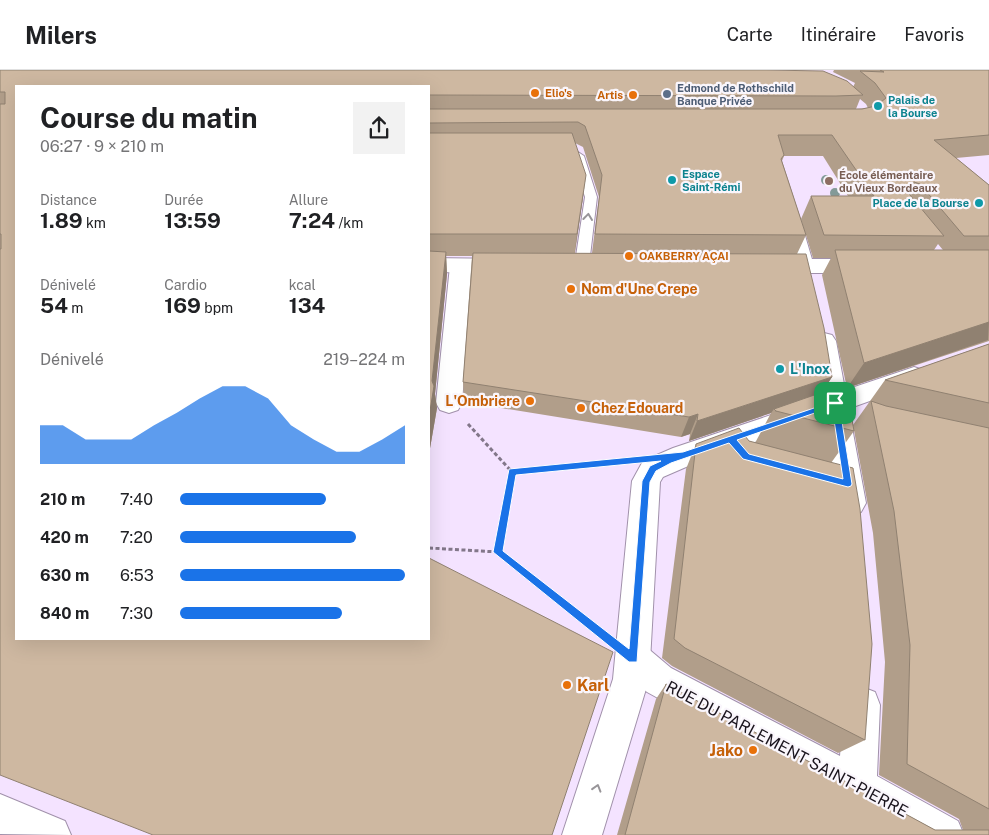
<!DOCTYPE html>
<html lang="fr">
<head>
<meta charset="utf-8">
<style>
	:root { --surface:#fff; --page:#f2f2f2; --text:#202124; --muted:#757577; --line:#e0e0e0; --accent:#1a73e8 }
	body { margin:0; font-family:"Public Sans",sans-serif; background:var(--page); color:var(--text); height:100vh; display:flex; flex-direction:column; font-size:19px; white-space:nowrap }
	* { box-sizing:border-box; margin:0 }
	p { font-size:16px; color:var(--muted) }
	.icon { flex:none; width:28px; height:28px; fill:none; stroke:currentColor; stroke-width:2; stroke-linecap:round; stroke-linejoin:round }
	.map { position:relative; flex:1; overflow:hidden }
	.drawer { position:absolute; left:15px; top:15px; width:415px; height:555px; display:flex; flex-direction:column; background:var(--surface); border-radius:0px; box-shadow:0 5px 20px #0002 }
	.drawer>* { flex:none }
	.pin { position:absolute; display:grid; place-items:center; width:42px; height:42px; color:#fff; margin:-21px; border-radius:10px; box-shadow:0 2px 8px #0006 }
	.round { display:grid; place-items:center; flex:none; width:52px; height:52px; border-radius:0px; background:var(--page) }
	.overview { display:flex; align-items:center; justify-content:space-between; height:85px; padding:0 25px }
	h1 { font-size:28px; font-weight:700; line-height:38px }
	.figures { display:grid; grid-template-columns:repeat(3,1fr); gap:8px; height:85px; padding:5px 25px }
	.figures div { display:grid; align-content:center }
	.figures b { font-size:21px; font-weight:700 }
	.figures small { font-size:14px; font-weight:400 }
	.figures p { font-size:14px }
	.chart { height:140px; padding:10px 25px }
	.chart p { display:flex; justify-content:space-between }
	.chart svg { width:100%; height:90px; margin-top:5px; fill:var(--accent); opacity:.7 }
	ul { padding:0 25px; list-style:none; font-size:16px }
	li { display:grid; grid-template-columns:80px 60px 1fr; align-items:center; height:38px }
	li i { height:12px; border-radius:6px; background:var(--accent) }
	header { display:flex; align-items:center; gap:30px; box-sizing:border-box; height:70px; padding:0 25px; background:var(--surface); border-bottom:1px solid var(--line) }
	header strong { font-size:24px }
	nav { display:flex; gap:28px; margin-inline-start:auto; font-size:18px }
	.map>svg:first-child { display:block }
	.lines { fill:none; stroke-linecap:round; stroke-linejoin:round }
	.service-casing { stroke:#a191ab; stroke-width:2 }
	.pedestrian-casing { stroke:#a191ab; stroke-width:2 }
	.minor-casing { stroke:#a191ab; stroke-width:2 }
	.path-far1 { stroke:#827789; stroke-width:3; stroke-dasharray:4 2.5; stroke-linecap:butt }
	.path { stroke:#827789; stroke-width:4; stroke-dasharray:5 3; stroke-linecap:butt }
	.service { fill:#fff; fill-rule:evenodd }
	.pedestrian { fill:#fff; fill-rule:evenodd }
	.minor { fill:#fff; fill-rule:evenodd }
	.tree { fill:#839a98 }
	.wall { fill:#b19e8a; fill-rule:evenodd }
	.shaded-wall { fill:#908171 }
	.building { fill:#ceb8a1; stroke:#908171 }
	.oneway { stroke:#989599 }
	.route { fill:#1a73e8; stroke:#fff; fill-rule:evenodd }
	.food-dot { fill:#e8710a; stroke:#faf6fc; stroke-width:2 }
	.service-dot { fill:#5c6f8a; stroke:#faf6fc; stroke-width:2 }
	.culture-dot { fill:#0f9aa8; stroke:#faf6fc; stroke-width:2 }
	.education-dot { fill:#8d6e63; stroke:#faf6fc; stroke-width:2 }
	.labels { text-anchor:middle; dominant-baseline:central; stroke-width:4.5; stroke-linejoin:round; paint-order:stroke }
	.far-service-label { font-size:11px; font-weight:bold; fill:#4e5e75; stroke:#faf6fc; text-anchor:start }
	.far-food-label { font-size:11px; font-weight:bold; fill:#c56008; stroke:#faf6fc; text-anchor:start }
	.far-culture-label { font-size:11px; font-weight:bold; fill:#0d838f; stroke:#faf6fc; text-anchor:start }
	.far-education-label { font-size:11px; font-weight:bold; fill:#785e54; stroke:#faf6fc; text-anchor:start }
	.food-label { font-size:14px; font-weight:bold; fill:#c56008; stroke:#faf6fc; text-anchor:start }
	.culture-label { font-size:14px; font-weight:bold; fill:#0d838f; stroke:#faf6fc; text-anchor:start }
	.near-food-label { font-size:16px; font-weight:bold; fill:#c56008; stroke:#faf6fc; text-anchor:start }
	.near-street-label { font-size:16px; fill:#1a141d; stroke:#faf6fc }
</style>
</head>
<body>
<header>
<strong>Milers</strong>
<nav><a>Carte</a><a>Itinéraire</a><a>Favoris</a></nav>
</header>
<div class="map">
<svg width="989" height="765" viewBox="0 0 989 765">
	<rect width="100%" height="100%" fill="#f4e3ff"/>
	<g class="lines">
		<!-- service casing -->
		<g class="service-casing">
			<path id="service" d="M 578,82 L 584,86 L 597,127 L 590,186 L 592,196 L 590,199 L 580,199 L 576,186 L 585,127 L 572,86 Z
				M 794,148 L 801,152 L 814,196 L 812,199 L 802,199 L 800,196 L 787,152 Z"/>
		</g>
		<!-- pedestrian casing -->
		<g class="pedestrian-casing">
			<path id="pedestrian" d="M 461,189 L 469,191 L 472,196 L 462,333 L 458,340 L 449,343 L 440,340 L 436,333 L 450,196 L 453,191 Z
				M 824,263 L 832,265 L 836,271 L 866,433 L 861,442 L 851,445 L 841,442 L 836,433 L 812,271 L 816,265 Z
				M 633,571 L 645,576 L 671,598 L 840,686 L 844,635 L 849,622 L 862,617 L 875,622 L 880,635 L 877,706 L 958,751 L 964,765 L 905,765 L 647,622 L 621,600 L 616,588 L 621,576 Z"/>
		</g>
		<!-- minor casing -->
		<g class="minor-casing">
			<path id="minor" d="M 429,188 L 510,189 L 518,191 L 521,196 L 518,201 L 510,203 L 429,202 Z
				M 771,189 L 865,189 L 873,191 L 876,196 L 873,201 L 865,203 L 771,203 L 763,201 L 760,196 L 763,191 Z
				M 914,297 L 923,300 L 926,306 L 923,312 L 693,394 L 663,407 L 660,412 L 649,609 L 602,765 L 562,765 L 613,609 L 632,411 L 643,391 L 673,378 Z
				M 0,724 L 65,751 L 71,765 L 0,764 Z"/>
		</g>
		<!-- path-far1 -->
		<path class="path-far1" d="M 468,354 L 512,402 L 498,482
			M 512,402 L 621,392
			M 429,478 L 498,482 L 518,497"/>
		<!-- path -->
		<path class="path" d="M 516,496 L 599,561"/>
		<!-- service -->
		<use href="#service" class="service"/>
		<!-- pedestrian -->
		<use href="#pedestrian" class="pedestrian"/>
		<!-- minor -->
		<use href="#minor" class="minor"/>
	</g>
	<!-- trees -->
	<g class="tree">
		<circle cx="826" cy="110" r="5"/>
		<circle cx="835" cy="123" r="5"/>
	</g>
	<!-- wall -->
	<path class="wall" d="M 0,0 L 853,17 L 855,13 L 833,2 L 834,0 L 989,0 L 989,85 L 956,88 L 989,115 L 989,271 L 847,318 L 822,205 L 831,188 L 813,188 L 801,149 L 811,126 L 848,126 L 823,86 L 784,86 L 782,91 L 806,165 L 797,184 L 832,307 L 822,322 L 854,361 L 831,393 L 865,670 L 838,683 L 672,596 L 662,588 L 686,399 L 696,374 L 749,371 L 755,373 L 771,343 L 689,371 L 690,364 L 681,367 L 464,332 L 463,312 L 472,186 L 446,186 L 447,204 L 435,324 L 437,338 L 429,384 L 429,16 L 16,16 L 0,705 ZM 860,29 L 866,34 L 868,38 L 856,39 ZM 575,73 L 583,77 L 599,127 L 592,183 L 575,183 L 583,127 ZM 938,174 L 943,180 L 934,180 Z
		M 989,274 L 989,765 L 617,765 L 656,629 L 666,614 L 935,760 L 963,760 L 959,749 L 879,705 L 885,592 L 873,463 L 853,355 L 885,310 Z"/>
	<!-- shaded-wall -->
	<path class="shaded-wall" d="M 586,105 L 583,127 L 574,187 L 577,164 Z
		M 914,112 L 901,134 L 905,116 Z
		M 446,182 L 447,204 L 435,324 L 437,338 L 429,384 L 429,347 L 432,311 Z
		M 989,252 L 988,270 L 847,318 L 864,293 Z
		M 832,307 L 819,327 L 775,342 L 776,341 L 774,339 L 771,343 L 689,371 L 697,351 Z
		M 698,344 L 690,364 L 681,367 L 689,347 Z"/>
	<!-- building -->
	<path class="building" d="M 0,0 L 767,0 L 823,1 L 847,11 L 863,25 L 836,26 L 429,25 L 429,16 L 16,16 L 16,569 L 429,569 L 429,488 L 613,582 L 552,765 L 153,765 L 0,705 L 0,179 L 1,179 L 1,164 L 0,164 L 0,34 L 5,34 L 5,22 L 0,22 Z
		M 880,0 L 989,0 L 989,65 L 934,70 L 989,115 L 989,166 L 964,166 L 920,114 L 914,112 L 905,116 L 905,119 L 944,166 L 824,165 L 811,126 L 874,126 L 832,65 L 778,65 L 784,85 L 781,89 L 806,165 L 595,164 L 602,105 L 585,56 L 578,52 L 429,53 L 429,39 L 862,39 L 876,36 L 886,28 L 875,13 L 860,1 L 884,2 Z
		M 429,63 L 572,63 L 586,105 L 577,164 L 429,164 Z
		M 835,180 L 989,180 L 989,252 L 864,293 Z
		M 429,181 L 446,182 L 432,311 L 434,316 L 429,347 Z
		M 473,183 L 806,184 L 824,258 L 832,307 L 697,351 L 698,344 L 689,347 L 463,312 Z
		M 989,274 L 989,333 L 885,310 Z
		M 846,314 L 854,361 L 776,341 L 774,339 Z
		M 871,331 L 886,336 L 989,358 L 989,739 L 907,694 L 910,575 L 894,441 Z
		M 739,358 L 749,371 L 853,398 L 860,439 L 872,574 L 865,670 L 685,578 L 674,569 L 696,374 Z
		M 666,614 L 935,760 L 989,760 L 989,765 L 625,765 Z"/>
	<!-- one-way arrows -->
	<defs><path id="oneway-chevron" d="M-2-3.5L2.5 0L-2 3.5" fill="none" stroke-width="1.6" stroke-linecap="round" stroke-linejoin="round" transform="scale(1.25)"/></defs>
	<g class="oneway">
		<use href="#oneway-chevron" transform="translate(588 147) rotate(-83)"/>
		<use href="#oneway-chevron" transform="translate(597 718) rotate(-73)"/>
	</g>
	<!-- route -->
	<path class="route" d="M 835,331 L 839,333 L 852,414 L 851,416 L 848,417 L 743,389 L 729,373 L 671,393 L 656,401 L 650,412 L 637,592 L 629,592 L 493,482 L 509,399 L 683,382 ZM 832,337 L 843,409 L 749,384 L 737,370 ZM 661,391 L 650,396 L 642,411 L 629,579 L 503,481 L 516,405 Z"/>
	<!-- markers -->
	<g class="food-dot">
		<circle cx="535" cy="23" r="5"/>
		<circle cx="633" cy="25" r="5"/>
		<circle cx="629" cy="186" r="5"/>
		<circle cx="571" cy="219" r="5"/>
		<circle cx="530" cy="331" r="5"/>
		<circle cx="581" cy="338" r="5"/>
		<circle cx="567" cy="615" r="5"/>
		<circle cx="753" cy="680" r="5"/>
	</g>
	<circle class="service-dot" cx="667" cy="24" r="5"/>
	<g class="culture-dot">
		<circle cx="878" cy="36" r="5"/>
		<circle cx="672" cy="110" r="5"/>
		<circle cx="979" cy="133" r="5"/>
		<circle cx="780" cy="299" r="5"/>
	</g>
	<circle class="education-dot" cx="829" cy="111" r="5"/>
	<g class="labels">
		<!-- far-service labels -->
		<g class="far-service-label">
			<text x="677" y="18">Edmond de Rothschild<tspan x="677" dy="13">Banque Privée</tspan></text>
		</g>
		<!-- far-food labels -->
		<g class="far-food-label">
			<text x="545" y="23">Elio's</text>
			<text x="623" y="25" text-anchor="end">Artis</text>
			<text x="639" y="186">OAKBERRY AÇAI</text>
		</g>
		<!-- far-culture labels -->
		<g class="far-culture-label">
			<text x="888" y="30">Palais de<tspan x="888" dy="13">la Bourse</tspan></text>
			<text x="682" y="104">Espace<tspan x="682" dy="13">Saint-Rémi</tspan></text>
			<text x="969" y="133" text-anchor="end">Place de la Bourse</text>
		</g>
		<!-- far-education labels -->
		<g class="far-education-label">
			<text x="839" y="105">École élémentaire<tspan x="839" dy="13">du Vieux Bordeaux</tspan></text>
		</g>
		<!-- food labels -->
		<g class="food-label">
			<text x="581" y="219">Nom d'Une Crepe</text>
			<text x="520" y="331" text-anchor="end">L'Ombriere</text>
			<text x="591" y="338">Chez Edouard</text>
		</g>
		<!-- culture labels -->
		<g class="culture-label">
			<text x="790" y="299">L'Inox</text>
		</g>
		<!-- near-food labels -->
		<g class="near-food-label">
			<text x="577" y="615">Karl</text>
			<text x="743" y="680" text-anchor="end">Jako</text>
		</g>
		<!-- near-street labels -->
		<g class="near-street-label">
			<text transform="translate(787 679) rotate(28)">RUE DU PARLEMENT SAINT-PIERRE</text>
		</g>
	</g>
</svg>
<div class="pin" style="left:835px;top:333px;background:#1e9e55"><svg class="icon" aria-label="arrive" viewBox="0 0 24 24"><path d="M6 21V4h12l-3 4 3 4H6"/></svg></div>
<section class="drawer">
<div class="overview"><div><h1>Course du matin</h1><p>06:27 · 9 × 210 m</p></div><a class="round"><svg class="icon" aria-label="share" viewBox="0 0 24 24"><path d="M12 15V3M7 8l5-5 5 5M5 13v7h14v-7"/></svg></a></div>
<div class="figures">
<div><p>Distance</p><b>1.89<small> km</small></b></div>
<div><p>Durée</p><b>13:59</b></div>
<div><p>Allure</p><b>7:24<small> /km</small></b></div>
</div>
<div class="figures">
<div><p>Dénivelé</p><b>54<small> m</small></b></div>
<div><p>Cardio</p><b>169<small> bpm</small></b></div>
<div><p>kcal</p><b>134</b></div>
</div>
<div class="chart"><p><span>Dénivelé</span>219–224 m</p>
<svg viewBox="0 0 160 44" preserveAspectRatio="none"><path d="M0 44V25L10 25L20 32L30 32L40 32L50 25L60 19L70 12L80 6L90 6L100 12L110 25L120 32L130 38L140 38L150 32L160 25V44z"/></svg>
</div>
<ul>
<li><b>210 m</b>7:40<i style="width:65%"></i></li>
<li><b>420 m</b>7:20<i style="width:78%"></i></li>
<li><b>630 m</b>6:53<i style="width:100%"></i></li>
<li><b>840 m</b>7:30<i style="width:72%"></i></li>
</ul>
</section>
</div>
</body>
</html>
